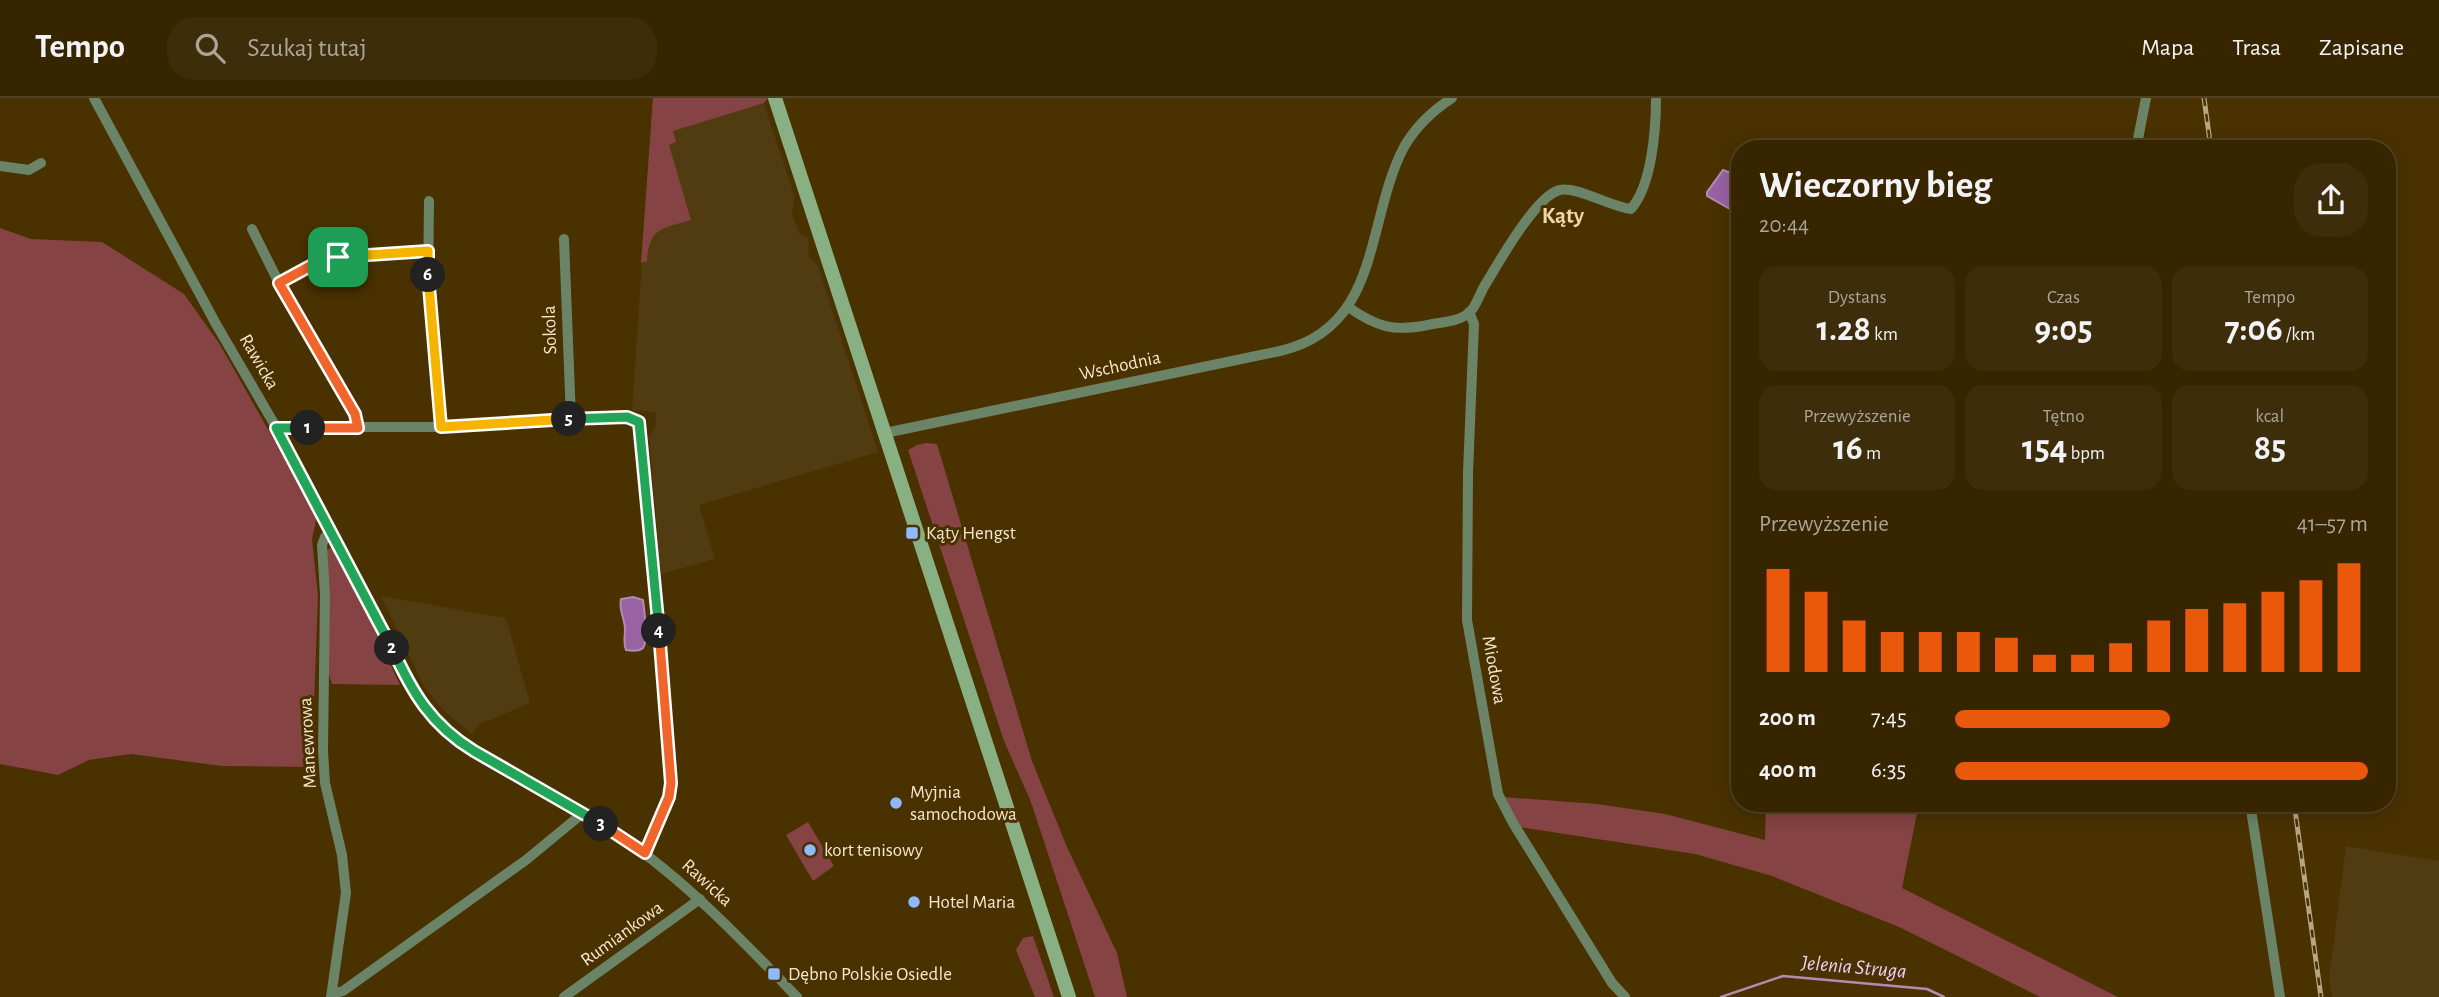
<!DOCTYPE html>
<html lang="pl">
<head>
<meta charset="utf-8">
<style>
	:root { --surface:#372500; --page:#3e2d0a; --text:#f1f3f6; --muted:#aaa599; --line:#514222; --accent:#ea580c }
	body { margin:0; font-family:"Alegreya Sans",sans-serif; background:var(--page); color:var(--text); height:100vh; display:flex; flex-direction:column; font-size:26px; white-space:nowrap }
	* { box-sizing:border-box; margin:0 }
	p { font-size:23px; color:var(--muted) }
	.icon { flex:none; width:38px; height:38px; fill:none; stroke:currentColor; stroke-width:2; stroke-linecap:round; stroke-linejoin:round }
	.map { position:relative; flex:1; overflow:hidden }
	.panel { position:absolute; left:1731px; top:42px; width:665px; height:672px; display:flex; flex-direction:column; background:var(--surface); border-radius:28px; box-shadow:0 4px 18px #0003,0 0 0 2px var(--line) }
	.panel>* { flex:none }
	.pin { position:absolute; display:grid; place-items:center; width:60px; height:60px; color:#fff; margin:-30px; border-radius:14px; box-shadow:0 4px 10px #0006 }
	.km { position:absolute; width:35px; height:35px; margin:-18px; border-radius:50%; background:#222; color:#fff; font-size:19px; line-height:35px; text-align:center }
	.round { display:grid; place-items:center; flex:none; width:74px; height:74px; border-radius:28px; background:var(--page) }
	.overview { display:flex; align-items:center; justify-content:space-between; height:119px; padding:0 28px }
	h1 { font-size:38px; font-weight:600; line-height:52px }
	.figures { display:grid; grid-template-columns:repeat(3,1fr); gap:10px; height:119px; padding:7px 28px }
	.figures div { display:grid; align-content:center; border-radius:18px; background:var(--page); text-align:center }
	.figures b { font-size:35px; font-weight:600 }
	.figures small { font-size:19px; font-weight:400 }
	.figures p { font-size:19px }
	.chart { height:196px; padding:14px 28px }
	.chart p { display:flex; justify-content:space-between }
	.chart svg { width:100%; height:126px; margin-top:7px; stroke:var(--accent); stroke-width:6 }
	ul { padding:0 28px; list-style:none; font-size:23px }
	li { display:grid; grid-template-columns:112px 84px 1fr; align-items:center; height:52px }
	li i { height:18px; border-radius:9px; background:var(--accent) }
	header { display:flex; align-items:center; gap:42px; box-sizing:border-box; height:98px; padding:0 35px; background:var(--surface); border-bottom:2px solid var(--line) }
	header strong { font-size:33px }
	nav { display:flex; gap:38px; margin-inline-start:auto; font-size:24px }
	.search { width:490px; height:63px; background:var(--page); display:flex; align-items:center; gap:18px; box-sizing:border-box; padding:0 24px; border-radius:28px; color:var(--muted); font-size:26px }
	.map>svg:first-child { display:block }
	.built { fill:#513b10 }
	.green { fill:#854343 }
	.water { fill:#9962a3; stroke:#b58ab0; stroke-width:2 }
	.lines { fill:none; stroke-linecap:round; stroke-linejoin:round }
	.stream { stroke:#b58ab0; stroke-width:2.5 }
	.minor { stroke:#6b8467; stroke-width:10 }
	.secondary { stroke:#88b082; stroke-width:14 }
	.rail-casing { stroke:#b7a584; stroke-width:5 }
	.rail { stroke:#493100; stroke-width:2.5; stroke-dasharray:8; stroke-linecap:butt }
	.split-1-casing { stroke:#fff; stroke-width:14 }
	.split-2-casing { stroke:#fff; stroke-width:14 }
	.split-3-casing { stroke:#fff; stroke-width:14 }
	.split-4-casing { stroke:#fff; stroke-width:14 }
	.split-5-casing { stroke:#fff; stroke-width:14 }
	.split-6-casing { stroke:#fff; stroke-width:14 }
	.split-7-casing { stroke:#fff; stroke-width:14 }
	.split-1 { stroke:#f0652b; stroke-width:9 }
	.split-2 { stroke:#22a559; stroke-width:9 }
	.split-3 { stroke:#22a559; stroke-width:9 }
	.split-4 { stroke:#f0652b; stroke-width:9 }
	.split-5 { stroke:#22a559; stroke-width:9 }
	.split-6 { stroke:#f5b400; stroke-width:9 }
	.split-7 { stroke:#f5b400; stroke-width:9 }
	.poi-dot { fill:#90b8fd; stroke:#493100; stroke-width:2.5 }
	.labels { text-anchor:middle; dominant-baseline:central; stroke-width:6; stroke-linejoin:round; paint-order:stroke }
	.street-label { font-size:19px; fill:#f5e6ce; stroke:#493100 }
	.poi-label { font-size:19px; fill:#f5e6ce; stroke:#493100; text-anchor:start }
	.water-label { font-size:21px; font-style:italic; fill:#eed0f4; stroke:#493100 }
	.quarter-label { font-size:23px; font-weight:bold; fill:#f2d6a4; stroke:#493100 }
</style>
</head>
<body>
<header>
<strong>Tempo</strong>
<div class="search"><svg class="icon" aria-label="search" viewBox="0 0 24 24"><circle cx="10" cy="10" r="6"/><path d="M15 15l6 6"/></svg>Szukaj tutaj</div>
<nav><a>Mapa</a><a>Trasa</a><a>Zapisane</a></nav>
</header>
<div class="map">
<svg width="2439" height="899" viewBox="0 0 2439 899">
	<rect width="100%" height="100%" fill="#493100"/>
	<!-- built -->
	<path class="built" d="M 653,0 L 762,0 L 795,99 L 792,115 L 799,135 L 808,139 L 809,160 L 818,168 L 878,354 L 699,407 L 715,461 L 661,476 L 649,338 L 655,330 L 656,314 L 632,312 Z
		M 381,498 L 506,520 L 530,605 L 480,626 L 472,636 L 442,611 L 423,587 Z
		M 2346,748 L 2439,763 L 2439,899 L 2332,899 L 2329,880 Z"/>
	<!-- green -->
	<path class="green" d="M 653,0 L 768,0 L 764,5 L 673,33 L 676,44 L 669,47 L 691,122 C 662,131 649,129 647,163 L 641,165 Z
		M 0,130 L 31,141 L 102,144 L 184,196 L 219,245 L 317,418 L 312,441 L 318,498 L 314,607 L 317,669 L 222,668 L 131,656 L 89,662 L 58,677 L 0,666 Z
		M 926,345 L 937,346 L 1032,663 L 1067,749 L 1117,855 L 1127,899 L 1095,899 L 1031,704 L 1004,643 L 908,352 L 917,347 Z
		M 333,448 L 363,507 L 400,587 L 332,586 L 328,574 L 326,453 Z
		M 1503,699 L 1597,706 L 1665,716 L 1765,742 L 1766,705 L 1919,705 L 1902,790 L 2118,899 L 2040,899 L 1899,829 L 1772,778 L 1695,756 L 1519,729 Z
		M 808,724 L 834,768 L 813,783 L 786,737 Z
		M 1033,838 L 1054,899 L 1035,899 L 1016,852 L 1023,840 Z"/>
	<!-- water -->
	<path class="water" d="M 1723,72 L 1739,78 L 1739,116 L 1707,98 L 1707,94 Z
		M 633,499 L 643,502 C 644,511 649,543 643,550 C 639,554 632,553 626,552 C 622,542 627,534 624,524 C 622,514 619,511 621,501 Z"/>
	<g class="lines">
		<!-- stream -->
		<path class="stream" d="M 1721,899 L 1783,878 L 1927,891 L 1944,899"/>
		<!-- minor -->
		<path class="minor" d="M 94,0 L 216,226 L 276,329 L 418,602 C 470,665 553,693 620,738 C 686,783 741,841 797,899
			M 2136,51 L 2146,0
			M 0,68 L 29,72 L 41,65
			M 429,103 L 428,193 L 441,329
			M 252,131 L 279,185 L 355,316 L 358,330
			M 564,141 L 571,321
			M 279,185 L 314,166 L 338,159 L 428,154
			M 1348,209 C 1377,229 1393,234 1428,227 C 1441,224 1458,224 1469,215 C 1476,209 1480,195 1485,187 C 1498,166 1536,97 1560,92 C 1576,88 1611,109 1631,111 C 1652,87 1656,31 1656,0
			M 1469,214 L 1474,226 L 1468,375 L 1467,522 L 1498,696 L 1513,725 L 1612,885 L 1625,899
			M 276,329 L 441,329 L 627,319 L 639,324 L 671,685 L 669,699 L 645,755
			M 885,335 L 1280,253 C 1382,230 1365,123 1404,49 C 1416,28 1432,13 1452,0
			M 2250,705 L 2280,899
			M 332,896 L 343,893 L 526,762 L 583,715
			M 331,899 L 346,795 L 342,757 L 325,685 L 323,653 L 325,496 L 322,447 L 325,439 L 332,433
			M 564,899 L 700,801"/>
		<!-- secondary -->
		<path class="secondary" d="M 775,0 L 1069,899"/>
		<!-- rail casing -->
		<g class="rail-casing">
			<path id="rail" d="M 2204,0 L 2211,51
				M 2294,705 L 2321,899"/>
		</g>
		<!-- rail -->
		<use href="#rail" class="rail"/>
	</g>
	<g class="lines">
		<!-- split-1 casing -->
		<g class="split-1-casing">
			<path id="split-1" d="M 308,330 L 358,330 L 355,316 L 279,185 L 314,166 L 338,159"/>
		</g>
		<!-- split-2 casing -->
		<g class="split-2-casing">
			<path id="split-2" d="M 308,330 L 276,330 L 392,550"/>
		</g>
		<!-- split-3 casing -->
		<g class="split-3-casing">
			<path id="split-3" d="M 392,550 C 412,594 431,627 474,653 L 601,726"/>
		</g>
		<!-- split-4 casing -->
		<g class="split-4-casing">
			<path id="split-4" d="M 601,726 L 645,755 L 669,699 L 671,685 L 659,533"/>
		</g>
		<!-- split-5 casing -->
		<g class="split-5-casing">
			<path id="split-5" d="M 569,321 L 627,319 L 639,324 L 659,533"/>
		</g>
		<!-- split-6 casing -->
		<g class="split-6-casing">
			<path id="split-6" d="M 428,177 L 441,329 L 569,321"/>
		</g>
		<!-- split-7 casing -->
		<g class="split-7-casing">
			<path id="split-7" d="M 338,159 L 428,153 L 428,177"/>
		</g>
		<!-- split-1 -->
		<use href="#split-1" class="split-1"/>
		<!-- split-2 -->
		<use href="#split-2" class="split-2"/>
		<!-- split-3 -->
		<use href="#split-3" class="split-3"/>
		<!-- split-4 -->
		<use href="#split-4" class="split-4"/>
		<!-- split-5 -->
		<use href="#split-5" class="split-5"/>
		<!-- split-6 -->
		<use href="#split-6" class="split-6"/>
		<!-- split-7 -->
		<use href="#split-7" class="split-7"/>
	</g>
	<!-- markers -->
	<g class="poi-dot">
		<rect x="905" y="428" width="14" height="14" rx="3.5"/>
		<circle cx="896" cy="705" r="7"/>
		<circle cx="810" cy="752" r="7"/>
		<circle cx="914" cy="804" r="7"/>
		<rect x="767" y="869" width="14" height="14" rx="3.5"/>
	</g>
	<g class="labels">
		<!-- street labels -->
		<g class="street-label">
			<text transform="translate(550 232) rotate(-92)">Sokola</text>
			<text transform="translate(259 264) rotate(60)">Rawicka</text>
			<text transform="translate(1120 268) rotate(-12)">Wschodnia</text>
			<text transform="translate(1494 572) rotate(80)">Miodowa</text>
			<text transform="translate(308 645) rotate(-93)">Manewrowa</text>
			<text transform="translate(707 785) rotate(42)">Rawicka</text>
			<text transform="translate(622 836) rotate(-36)">Rumiankowa</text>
		</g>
		<!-- poi labels -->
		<g class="poi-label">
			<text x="926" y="435">Kąty Hengst</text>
			<text x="910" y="694">Myjnia<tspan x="910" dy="22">samochodowa</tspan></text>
			<text x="824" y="752">kort tenisowy</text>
			<text x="928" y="804">Hotel Maria</text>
			<text x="788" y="876">Dębno Polskie Osiedle</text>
		</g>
		<!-- water labels -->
		<g class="water-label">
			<text transform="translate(1854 869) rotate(5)">Jelenia Struga</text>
		</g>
		<!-- quarter labels -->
		<g class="quarter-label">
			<text x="1563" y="118">Kąty</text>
		</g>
	</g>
</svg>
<div class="pin" style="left:338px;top:159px;background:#1e9e55"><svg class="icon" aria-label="arrive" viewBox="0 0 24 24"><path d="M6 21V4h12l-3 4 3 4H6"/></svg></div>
<b class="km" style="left:308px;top:330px">1</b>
<b class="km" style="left:392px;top:550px">2</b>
<b class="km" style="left:601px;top:726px">3</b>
<b class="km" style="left:659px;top:533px">4</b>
<b class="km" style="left:569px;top:321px">5</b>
<b class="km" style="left:428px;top:177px">6</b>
<section class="panel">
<div class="overview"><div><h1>Wieczorny bieg</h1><p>20:44</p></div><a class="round"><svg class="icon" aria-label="share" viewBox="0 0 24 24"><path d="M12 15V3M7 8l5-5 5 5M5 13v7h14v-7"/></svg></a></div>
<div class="figures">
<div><p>Dystans</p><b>1.28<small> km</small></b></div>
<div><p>Czas</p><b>9:05</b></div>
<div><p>Tempo</p><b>7:06<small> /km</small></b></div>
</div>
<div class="figures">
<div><p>Przewyższenie</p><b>16<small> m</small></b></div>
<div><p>Tętno</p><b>154<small> bpm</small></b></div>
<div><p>kcal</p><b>85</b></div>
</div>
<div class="chart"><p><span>Przewyższenie</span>41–57 m</p>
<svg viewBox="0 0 160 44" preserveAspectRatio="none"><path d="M5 44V8M15 44V16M25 44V26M35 44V30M45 44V30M55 44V30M65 44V32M75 44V38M85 44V38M95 44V34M105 44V26M115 44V22M125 44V20M135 44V16M145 44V12M155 44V6"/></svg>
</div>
<ul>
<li><b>200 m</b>7:45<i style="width:52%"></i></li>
<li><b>400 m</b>6:35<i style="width:100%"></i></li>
</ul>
</section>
</div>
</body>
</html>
